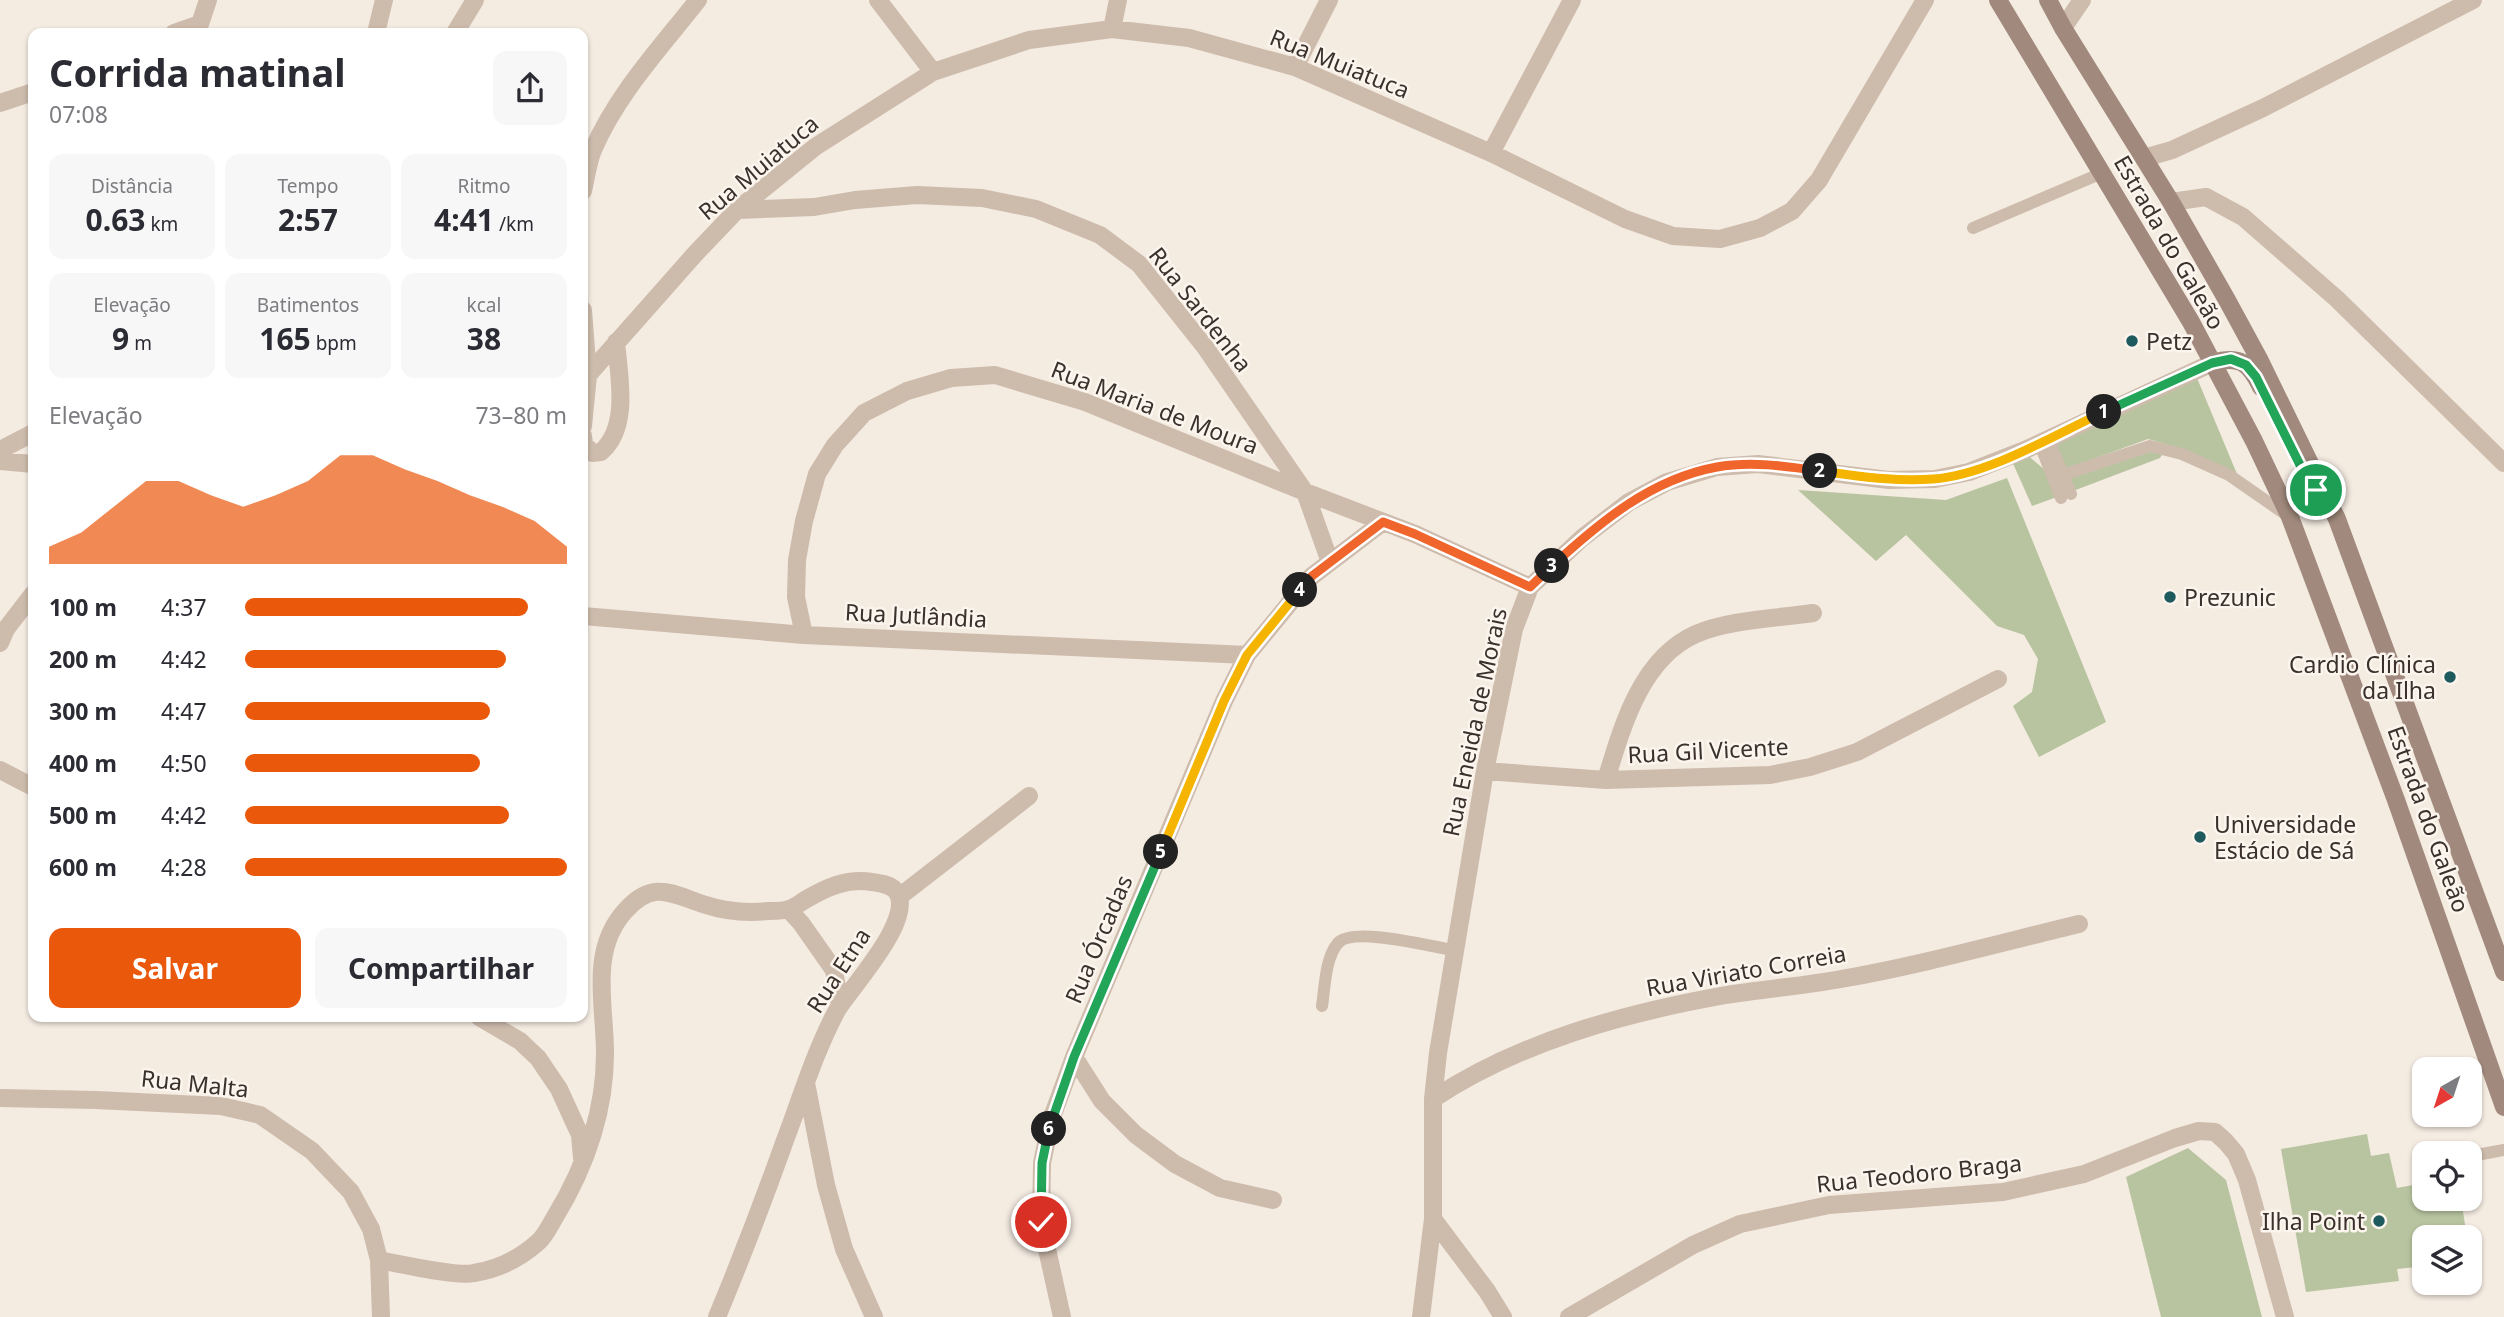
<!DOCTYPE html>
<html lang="pt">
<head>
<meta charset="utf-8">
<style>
	:root { --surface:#fff; --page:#f7f7f7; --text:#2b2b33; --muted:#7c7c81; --accent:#ea580c }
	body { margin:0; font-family:"Noto Sans",sans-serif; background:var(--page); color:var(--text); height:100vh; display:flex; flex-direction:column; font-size:26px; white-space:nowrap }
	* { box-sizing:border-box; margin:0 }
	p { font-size:23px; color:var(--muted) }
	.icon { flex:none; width:38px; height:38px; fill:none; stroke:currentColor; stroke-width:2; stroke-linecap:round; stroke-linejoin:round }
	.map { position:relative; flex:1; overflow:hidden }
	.panel { position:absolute; left:28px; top:28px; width:560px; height:994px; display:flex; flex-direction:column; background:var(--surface); border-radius:14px; box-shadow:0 2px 5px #0004 }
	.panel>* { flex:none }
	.needle { width:46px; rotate:219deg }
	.controls { position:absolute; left:2412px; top:1057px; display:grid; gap:14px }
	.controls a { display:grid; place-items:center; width:70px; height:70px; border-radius:14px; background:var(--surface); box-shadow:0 2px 5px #0004; font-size:35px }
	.pin { position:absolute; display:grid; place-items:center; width:60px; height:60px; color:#fff; margin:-30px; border:4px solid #fff; border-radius:50%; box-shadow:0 2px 7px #0007 }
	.km { position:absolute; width:35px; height:35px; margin:-18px; border-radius:50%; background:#222; color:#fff; font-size:19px; line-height:35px; text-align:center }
	.round { display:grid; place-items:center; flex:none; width:74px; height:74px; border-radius:14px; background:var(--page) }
	.summary { display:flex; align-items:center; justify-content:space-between; height:119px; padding:0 21px }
	h1 { font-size:38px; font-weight:700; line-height:52px }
	.figures { display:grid; grid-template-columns:repeat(3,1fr); gap:10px; height:119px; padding:7px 21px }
	.figures div { display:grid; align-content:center; border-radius:14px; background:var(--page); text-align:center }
	.figures b { font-size:30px; font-weight:700 }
	.figures small { font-size:19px; font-weight:400 }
	.figures p { font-size:19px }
	.chart { height:196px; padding:14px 21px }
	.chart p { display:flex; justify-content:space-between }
	.chart svg { width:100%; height:126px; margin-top:7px; fill:var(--accent); opacity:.7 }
	.cta { display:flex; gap:14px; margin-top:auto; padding:14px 21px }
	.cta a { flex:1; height:80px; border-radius:14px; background:var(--accent); color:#fff; font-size:28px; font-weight:700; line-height:80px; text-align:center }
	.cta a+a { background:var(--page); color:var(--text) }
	ul { padding:0 21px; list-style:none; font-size:23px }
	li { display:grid; grid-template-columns:112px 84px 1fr; align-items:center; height:52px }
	li i { height:18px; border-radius:9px; background:var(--accent) }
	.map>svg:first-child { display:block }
	.green { fill:#b8c4a0 }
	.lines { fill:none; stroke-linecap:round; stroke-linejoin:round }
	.service { stroke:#cdbbac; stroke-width:12 }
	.minor { stroke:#cdbbac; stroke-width:18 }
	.secondary { stroke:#a18a7d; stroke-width:18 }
	.split-1-casing { stroke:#fff; stroke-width:14 }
	.split-2-casing { stroke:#fff; stroke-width:14 }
	.split-3-casing { stroke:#fff; stroke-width:14 }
	.split-4-casing { stroke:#fff; stroke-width:14 }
	.split-5-casing { stroke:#fff; stroke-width:14 }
	.split-6-casing { stroke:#fff; stroke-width:14 }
	.split-7-casing { stroke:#fff; stroke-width:14 }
	.split-1 { stroke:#22a559; stroke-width:9 }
	.split-2 { stroke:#f5b400; stroke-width:9 }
	.split-3 { stroke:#f0652b; stroke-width:9 }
	.split-4 { stroke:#f0652b; stroke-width:9 }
	.split-5 { stroke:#f5b400; stroke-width:9 }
	.split-6 { stroke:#22a559; stroke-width:9 }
	.split-7 { stroke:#22a559; stroke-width:9 }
	.poi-dot { fill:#1f5a5e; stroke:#fbf5ee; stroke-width:2.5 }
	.labels { text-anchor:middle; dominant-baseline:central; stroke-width:5; stroke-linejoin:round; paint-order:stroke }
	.street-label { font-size:23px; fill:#3b302b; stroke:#fbf5ee }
	.poi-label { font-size:23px; fill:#3b302b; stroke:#fbf5ee; text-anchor:start }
</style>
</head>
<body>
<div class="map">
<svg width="2504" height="1317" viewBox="0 0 2504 1317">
	<rect width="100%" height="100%" fill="#f4ebe1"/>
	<!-- green -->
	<path class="green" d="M 2197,378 L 2237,474 L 2183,449 L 2148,439 L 2066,469 L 2054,441 Z
		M 2147,449 L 2162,455 L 2160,458 L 2073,491 L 2067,477 Z
		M 2024,452 L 2046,471 L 2057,497 L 2032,506 L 2011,459 Z
		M 2007,478 L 2106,722 L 2039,757 L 2013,706 L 2032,692 L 2038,659 L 2024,635 L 1997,626 L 1906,535 L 1876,561 L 1798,490 L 1946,500 Z
		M 2367,1134 L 2371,1156 L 2389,1153 L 2397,1188 L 2424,1183 L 2424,1199 L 2461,1199 L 2467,1237 L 2424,1237 L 2424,1252 L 2415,1254 L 2416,1267 L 2397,1269 L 2399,1281 L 2306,1292 L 2281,1149 Z
		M 2188,1148 L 2226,1180 L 2262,1317 L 2161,1317 L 2126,1177 Z"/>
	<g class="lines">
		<!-- service -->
		<path class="service" d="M 1973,228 L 2102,173
			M 2048,438 L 2071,494
			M 2039,442 L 2061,498
			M 2063,475 L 2150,446 L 2182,454 L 2229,475 L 2288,516
			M 1322,1006 C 1325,987 1325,958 1338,943 C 1353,926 1432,947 1454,950
			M 2471,1156 L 2504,1150"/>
		<!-- minor -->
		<path class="minor" d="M 878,0 L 933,72
			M 2063,28 L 2082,0
			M 1112,29 L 1118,0
			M 174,33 L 200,24
			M 197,33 L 208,0
			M 376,33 L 384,0
			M 455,33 L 475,0
			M 1295,67 L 1329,0
			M 0,103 L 33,92
			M 1491,153 L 1572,0
			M 2144,158 L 2172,150 L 2263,108 L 2473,0
			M 583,191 C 586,178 588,162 593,150 C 617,94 661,47 698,0
			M 2171,202 L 2206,197 L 2243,217 L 2337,299 L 2504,463
			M 737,210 L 814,207 L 855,200 L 917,195 L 982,198 L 1036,209 L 1100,235 L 1139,264 L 1205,347 L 1305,492 L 1330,562
			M 583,310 L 588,375 L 583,426
			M 588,375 L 695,254 L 737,210 L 815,147 L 933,72 L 1029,40 L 1112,29 L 1189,38 L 1295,67 L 1491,153 L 1625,219 L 1673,236 L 1720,239 L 1760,228 L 1792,211 L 1819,180 L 1925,0
			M 583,436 L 584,444 L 592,453 L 601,452 C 630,427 619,376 616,342
			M 0,450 L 33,433
			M 0,461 L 33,464
			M 583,616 L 804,635 L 1247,655
			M 804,635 L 796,597 L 797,560 L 804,521 L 817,474 L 835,445 L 864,413 L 907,391 L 951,378 L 995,375 L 1085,402 L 1305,492 L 1415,534 L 1530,587
			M 0,643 L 6,629 L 33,594
			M 0,770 L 33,787
			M 1485,771 L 1606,780 L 1770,775 L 1810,767 L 1857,752 L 1998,679
			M 1606,780 C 1622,727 1641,658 1696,634 C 1727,620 1779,618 1813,613
			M 899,897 L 1029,796
			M 789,910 L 801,923 L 834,970 L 840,1005
			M 479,1017 L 520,1041 L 538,1058 L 559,1089 L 580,1135 L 582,1158
			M 1074,1057 L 1102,1101 L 1136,1135 L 1175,1164 L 1220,1188 L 1273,1200
			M 806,1083 L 826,1185 L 844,1249 L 874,1317
			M 0,1098 L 96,1100 L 221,1106 L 260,1115 L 312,1151 L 351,1192 L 371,1229 L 379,1260 L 381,1317
			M 1433,1099 C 1519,1042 1624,1013 1726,995 C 1764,989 1803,986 1841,979 C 1921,965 2000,943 2079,924
			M 1433,1219 L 1487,1291 L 1503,1317
			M 379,1260 C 400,1264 457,1277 474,1273 C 498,1269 519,1259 537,1243 C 545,1237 550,1225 555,1217 C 586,1166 605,1113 605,1053 C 605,1005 589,951 625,911 C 654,878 673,895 706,905 C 727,912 748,913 769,911 C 775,911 783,911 789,909 C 794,908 800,903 805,900 C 827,887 847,878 872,882 C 880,883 889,884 895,890 C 919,916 849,989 836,1012 C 814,1054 801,1098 784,1143 C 763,1202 741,1259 717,1317
			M 1062,1317 L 1041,1222 L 1042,1163 L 1051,1120 L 1074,1057 L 1224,701 L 1247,655 L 1312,576 L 1383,522
			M 1421,1317 L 1433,1219 L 1433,1099 L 1438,1053 L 1485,771 L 1514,629 L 1530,587 L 1582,538 L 1629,502 L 1667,482 L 1717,467 L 1758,464 L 1889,480 L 1935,479 L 1969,472 L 2025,450 L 2212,363
			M 1569,1317 L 1693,1245 L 1740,1224 L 1829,1205 L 2003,1192 L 2084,1174 L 2175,1138 L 2199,1131 L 2215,1132 L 2226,1142 L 2236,1154 L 2247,1180 L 2285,1317"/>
		<!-- secondary -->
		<path class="secondary" d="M 1998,0 L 2191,322 L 2254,441 L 2290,517 L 2396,800 L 2504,1107
			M 2048,0 L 2063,28 L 2171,202 L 2227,300 L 2259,359 L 2337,519 L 2504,972
			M 2212,363 C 2239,355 2249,362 2261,387"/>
	</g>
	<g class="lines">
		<!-- split-1 casing -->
		<g class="split-1-casing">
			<path id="split-1" d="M 2104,412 L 2212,363 L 2231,359 L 2246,365 L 2256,377 L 2301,467 L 2316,490"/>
		</g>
		<!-- split-2 casing -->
		<g class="split-2-casing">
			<path id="split-2" d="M 1820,471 C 1858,476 1895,482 1933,479 C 1988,475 2054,435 2104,412"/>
		</g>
		<!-- split-3 casing -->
		<g class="split-3-casing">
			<path id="split-3" d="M 1552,566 C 1600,522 1651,479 1717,467 C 1750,461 1786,466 1820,471"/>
		</g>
		<!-- split-4 casing -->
		<g class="split-4-casing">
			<path id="split-4" d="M 1300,590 L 1312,576 L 1383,522 L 1415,534 L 1530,587 L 1552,566"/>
		</g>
		<!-- split-5 casing -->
		<g class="split-5-casing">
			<path id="split-5" d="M 1161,852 L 1224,701 L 1247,655 L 1300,590"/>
		</g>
		<!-- split-6 casing -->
		<g class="split-6-casing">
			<path id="split-6" d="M 1049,1129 L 1074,1057 L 1161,852"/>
		</g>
		<!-- split-7 casing -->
		<g class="split-7-casing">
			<path id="split-7" d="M 1041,1222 L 1042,1163 L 1049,1129"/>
		</g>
		<!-- split-1 -->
		<use href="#split-1" class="split-1"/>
		<!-- split-2 -->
		<use href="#split-2" class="split-2"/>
		<!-- split-3 -->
		<use href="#split-3" class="split-3"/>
		<!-- split-4 -->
		<use href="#split-4" class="split-4"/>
		<!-- split-5 -->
		<use href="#split-5" class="split-5"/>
		<!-- split-6 -->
		<use href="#split-6" class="split-6"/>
		<!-- split-7 -->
		<use href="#split-7" class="split-7"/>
	</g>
	<!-- markers -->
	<g class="poi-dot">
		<circle cx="2132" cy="341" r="7"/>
		<circle cx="2170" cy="597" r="7"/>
		<circle cx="2450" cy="677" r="7"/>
		<circle cx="2200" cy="837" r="7"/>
		<circle cx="2379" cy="1221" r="7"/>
	</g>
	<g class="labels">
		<!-- street labels -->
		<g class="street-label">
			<text transform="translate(1340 63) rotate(22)">Rua Muiatuca</text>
			<text transform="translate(758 167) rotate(-40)">Rua Muiatuca</text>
			<text transform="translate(2170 242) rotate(60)">Estrada do Galeão</text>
			<text transform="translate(1201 309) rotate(52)">Rua Sardenha</text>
			<text transform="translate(1155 407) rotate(21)">Rua Maria de Moura</text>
			<text transform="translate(916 615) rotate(3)">Rua Jutlândia</text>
			<text transform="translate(1474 722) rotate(-78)">Rua Eneida de Morais</text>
			<text transform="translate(1708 750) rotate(-3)">Rua Gil Vicente</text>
			<text transform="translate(2429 819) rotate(70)">Estrada do Galeão</text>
			<text transform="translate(1098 939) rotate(-67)">Rua Órcadas</text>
			<text transform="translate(838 970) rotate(-57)">Rua Etna</text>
			<text transform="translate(1746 970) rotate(-10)">Rua Viriato Correia</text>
			<text transform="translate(195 1083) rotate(6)">Rua Malta</text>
			<text transform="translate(1919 1173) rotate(-6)">Rua Teodoro Braga</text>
		</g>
		<!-- poi labels -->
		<g class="poi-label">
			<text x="2146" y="341">Petz</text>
			<text x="2184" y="597">Prezunic</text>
			<text x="2436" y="664" text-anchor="end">Cardio Clínica<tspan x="2436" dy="26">da Ilha</tspan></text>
			<text x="2214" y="824">Universidade<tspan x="2214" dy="26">Estácio de Sá</tspan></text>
			<text x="2365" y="1221" text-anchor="end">Ilha Point</text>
		</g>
	</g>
</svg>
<div class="controls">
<a><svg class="needle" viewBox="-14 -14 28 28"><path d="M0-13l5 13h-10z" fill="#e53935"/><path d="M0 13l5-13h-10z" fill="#7c7c81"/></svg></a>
<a><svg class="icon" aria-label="locate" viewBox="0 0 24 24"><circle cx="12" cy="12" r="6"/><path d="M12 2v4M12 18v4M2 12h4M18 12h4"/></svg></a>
<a><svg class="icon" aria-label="layers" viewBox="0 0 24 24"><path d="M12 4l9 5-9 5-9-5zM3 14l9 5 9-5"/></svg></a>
</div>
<div class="pin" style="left:2316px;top:490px;background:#1e9e55"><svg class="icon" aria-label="arrive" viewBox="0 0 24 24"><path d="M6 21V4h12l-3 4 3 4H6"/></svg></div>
<div class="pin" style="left:1041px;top:1222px;background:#d93025"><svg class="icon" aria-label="check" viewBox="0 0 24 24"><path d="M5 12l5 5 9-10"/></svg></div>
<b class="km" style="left:2104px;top:412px">1</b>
<b class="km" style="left:1820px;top:471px">2</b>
<b class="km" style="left:1552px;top:566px">3</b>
<b class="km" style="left:1300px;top:590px">4</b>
<b class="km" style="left:1161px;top:852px">5</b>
<b class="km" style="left:1049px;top:1129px">6</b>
<section class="panel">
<div class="summary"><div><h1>Corrida matinal</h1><p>07:08</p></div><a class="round"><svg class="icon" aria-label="share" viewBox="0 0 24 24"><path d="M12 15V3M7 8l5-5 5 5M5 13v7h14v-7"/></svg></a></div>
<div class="figures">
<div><p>Distância</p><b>0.63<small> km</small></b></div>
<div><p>Tempo</p><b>2:57</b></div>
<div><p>Ritmo</p><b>4:41<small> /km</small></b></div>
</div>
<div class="figures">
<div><p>Elevação</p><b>9<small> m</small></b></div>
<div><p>Batimentos</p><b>165<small> bpm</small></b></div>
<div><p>kcal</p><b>38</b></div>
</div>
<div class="chart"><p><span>Elevação</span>73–80 m</p>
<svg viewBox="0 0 160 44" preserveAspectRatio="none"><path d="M0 44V38L10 33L20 24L30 15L40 15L50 20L60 24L70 20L80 15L90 6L100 6L110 11L120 15L130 20L140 24L150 29L160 38V44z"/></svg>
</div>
<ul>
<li><b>100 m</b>4:37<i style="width:88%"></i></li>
<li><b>200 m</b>4:42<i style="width:81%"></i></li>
<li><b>300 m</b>4:47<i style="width:76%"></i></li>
<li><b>400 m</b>4:50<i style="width:73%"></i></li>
<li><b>500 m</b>4:42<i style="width:82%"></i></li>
<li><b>600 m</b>4:28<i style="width:100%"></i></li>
</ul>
<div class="cta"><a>Salvar</a><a>Compartilhar</a></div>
</section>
</div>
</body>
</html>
